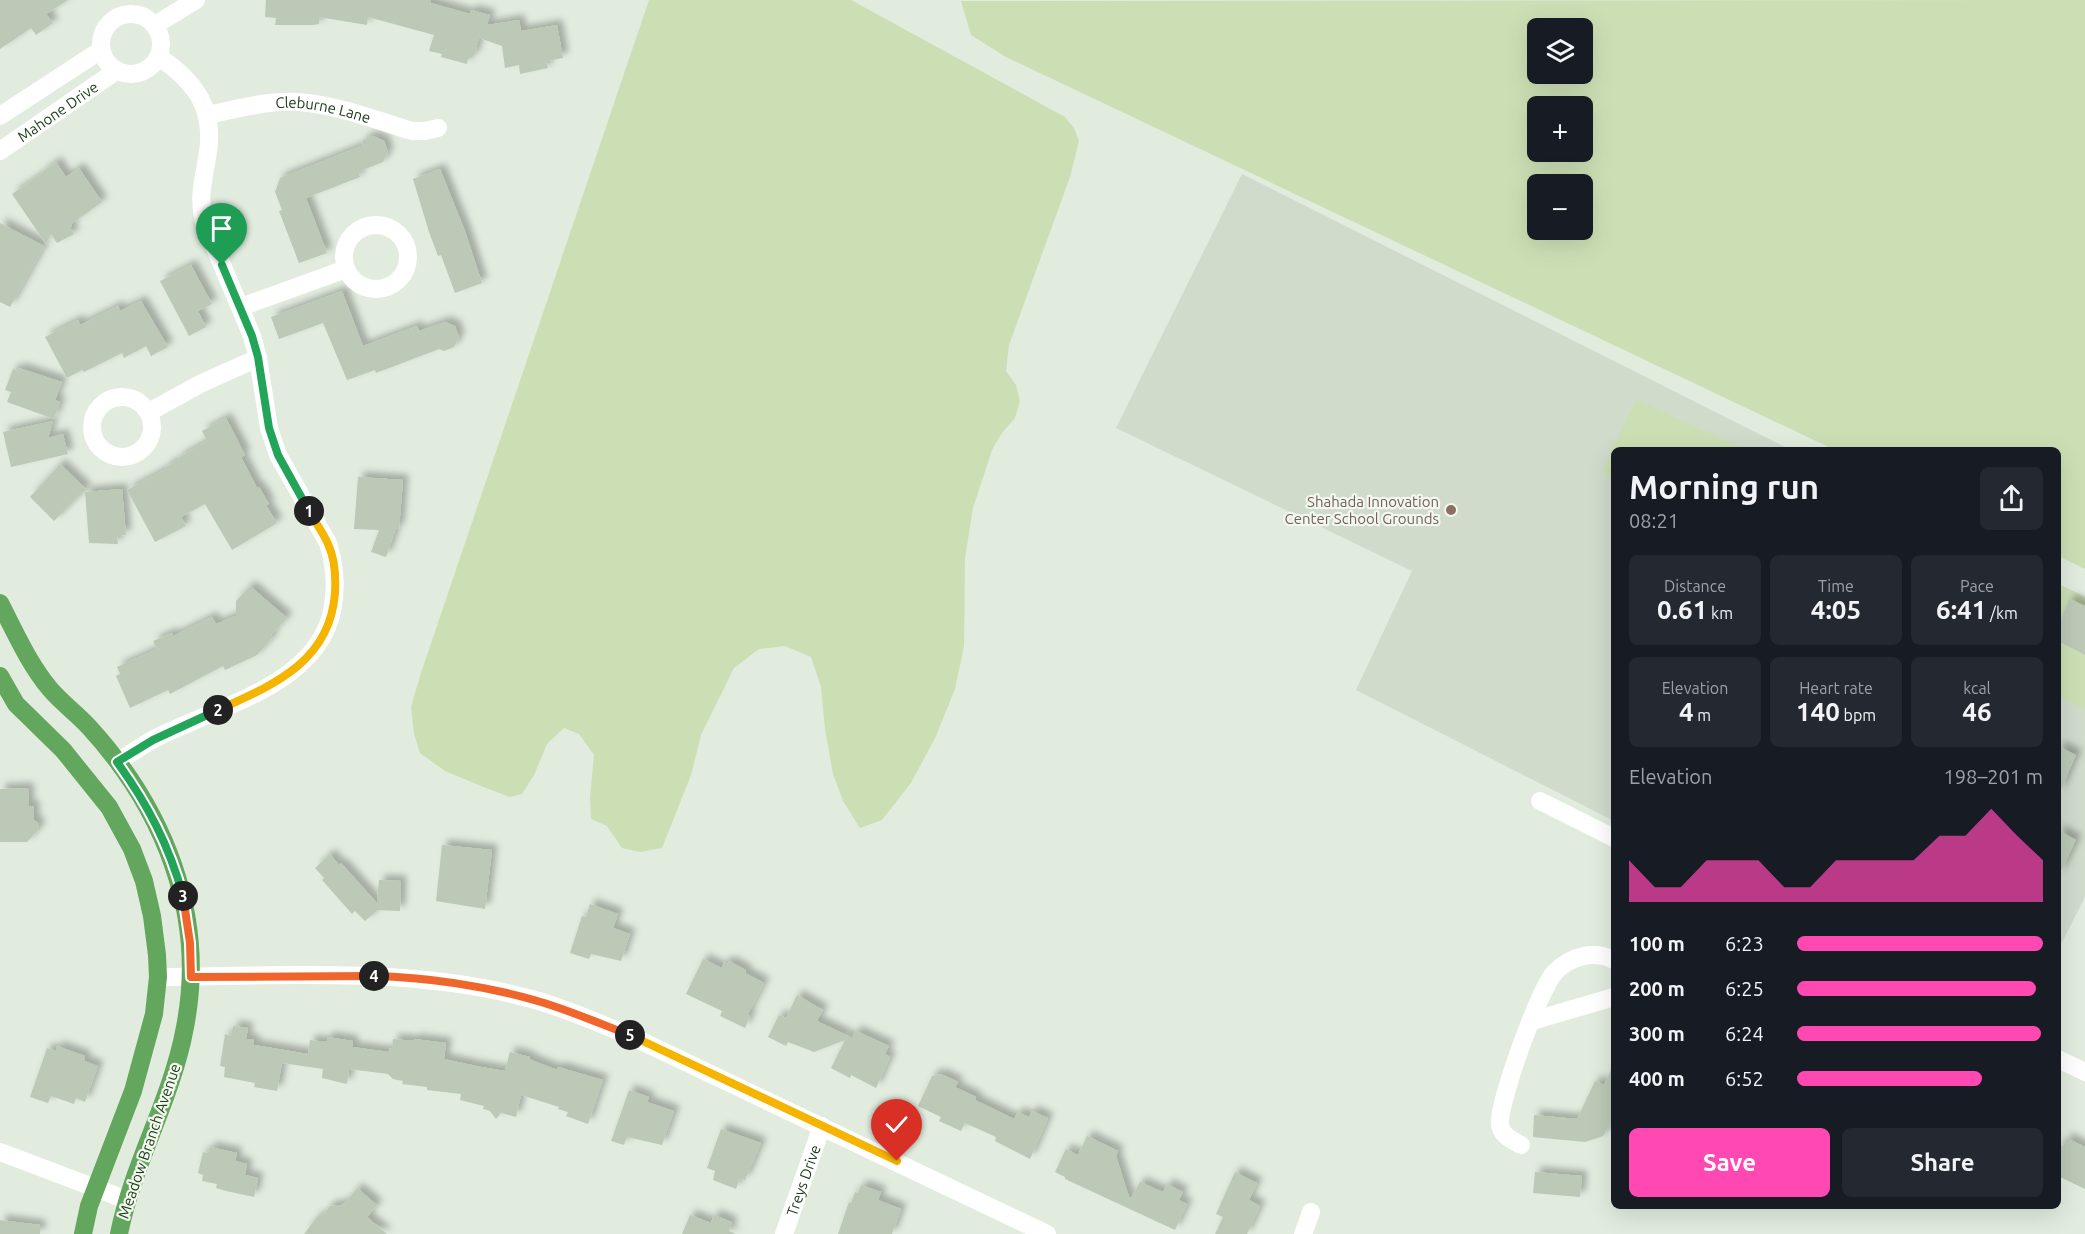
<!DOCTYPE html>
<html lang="en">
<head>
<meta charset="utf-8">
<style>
	:root { --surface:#171b24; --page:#242831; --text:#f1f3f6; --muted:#9ea1a6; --accent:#ff48b1 }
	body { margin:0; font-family:Ubuntu,sans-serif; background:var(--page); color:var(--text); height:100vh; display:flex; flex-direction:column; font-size:22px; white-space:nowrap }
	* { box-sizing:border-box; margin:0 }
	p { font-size:20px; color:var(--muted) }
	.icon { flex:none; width:33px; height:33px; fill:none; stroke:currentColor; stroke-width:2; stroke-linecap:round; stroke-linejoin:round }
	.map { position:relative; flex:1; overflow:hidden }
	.drawer { position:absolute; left:1611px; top:447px; width:450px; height:762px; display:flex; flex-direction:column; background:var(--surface); border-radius:9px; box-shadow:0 6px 24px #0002 }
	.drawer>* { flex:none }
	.tools { position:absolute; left:1527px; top:18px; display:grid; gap:12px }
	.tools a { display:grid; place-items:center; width:66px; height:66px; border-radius:9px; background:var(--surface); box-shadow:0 6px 24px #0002; font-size:30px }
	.pin { position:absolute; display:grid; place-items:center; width:51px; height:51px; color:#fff; margin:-62px -26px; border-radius:50% 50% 50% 0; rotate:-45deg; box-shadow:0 0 6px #0007 }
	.pin .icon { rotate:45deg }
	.km { position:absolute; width:30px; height:30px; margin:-15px; border-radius:50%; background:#222; color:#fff; font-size:16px; line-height:30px; text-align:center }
	.round { display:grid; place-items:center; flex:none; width:63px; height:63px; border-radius:9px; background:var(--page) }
	.headline { display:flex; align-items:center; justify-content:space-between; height:102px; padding:0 18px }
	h1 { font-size:33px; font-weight:700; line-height:45px }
	.figures { display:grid; grid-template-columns:repeat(3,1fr); gap:9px; height:102px; padding:6px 18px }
	.figures div { display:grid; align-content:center; border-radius:9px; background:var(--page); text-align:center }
	.figures b { font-size:26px; font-weight:700 }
	.figures small { font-size:16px; font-weight:400 }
	.figures p { font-size:16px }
	.chart { height:168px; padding:12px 18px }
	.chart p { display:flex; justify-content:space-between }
	.chart svg { width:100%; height:108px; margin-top:6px; fill:var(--accent); opacity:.7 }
	.primary-button { display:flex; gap:12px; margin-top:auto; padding:12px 18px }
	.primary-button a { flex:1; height:69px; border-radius:9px; background:var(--accent); color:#fff; font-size:24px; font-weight:700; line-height:69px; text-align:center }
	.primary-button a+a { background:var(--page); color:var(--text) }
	ul { padding:0 18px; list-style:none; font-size:20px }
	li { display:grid; grid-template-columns:96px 72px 1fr; align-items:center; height:45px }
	li i { height:15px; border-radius:8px; background:var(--accent) }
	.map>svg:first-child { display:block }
	.built { fill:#d0dbcc }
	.green { fill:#ccdfb4; fill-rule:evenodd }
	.building { fill:#bbc9b6; filter:url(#shadow) }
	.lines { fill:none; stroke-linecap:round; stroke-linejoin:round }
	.minor { stroke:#fff; stroke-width:18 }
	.major { stroke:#63a65d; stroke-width:18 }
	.split-1-casing { stroke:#fff; stroke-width:12 }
	.split-2-casing { stroke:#fff; stroke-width:12 }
	.split-3-casing { stroke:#fff; stroke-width:12 }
	.split-4-casing { stroke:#fff; stroke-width:12 }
	.split-5-casing { stroke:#fff; stroke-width:12 }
	.split-6-casing { stroke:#fff; stroke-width:12 }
	.split-1 { stroke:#22a559; stroke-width:8 }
	.split-2 { stroke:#f5b400; stroke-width:8 }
	.split-3 { stroke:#22a559; stroke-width:8 }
	.split-4 { stroke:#f0652b; stroke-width:8 }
	.split-5 { stroke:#f0652b; stroke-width:8 }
	.split-6 { stroke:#f5b400; stroke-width:8 }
	.education-dot { fill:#8d6e63; stroke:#f1f8ee; stroke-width:2 }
	.labels { text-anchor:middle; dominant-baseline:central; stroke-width:4.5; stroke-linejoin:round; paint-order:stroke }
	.street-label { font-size:15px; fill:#203d1d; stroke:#f1f8ee }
	.education-label { font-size:15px; fill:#785e54; stroke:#f1f8ee; text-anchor:end }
</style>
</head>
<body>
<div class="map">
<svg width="2085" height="1234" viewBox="0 0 2085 1234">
	<defs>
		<filter id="shadow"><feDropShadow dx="5.5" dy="-5.5" stdDeviation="3" flood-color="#0004"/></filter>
	</defs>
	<rect width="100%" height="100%" fill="#e1ebde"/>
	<!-- built -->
	<path class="built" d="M 1242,174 L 1791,450 L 1614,450 L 1614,821 L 1356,690 L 1412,571 L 1116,428 Z
		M 2058,584 L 2085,597 L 2085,897 L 2058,950 Z"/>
	<!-- green -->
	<path class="green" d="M 649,0 L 851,0 L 1065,117 L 1074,128 L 1079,141 L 1070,177 L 1009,345 L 1006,371 L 1016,385 L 1020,401 L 1015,418 L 1002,433 L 992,450 L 973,508 L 965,558 L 964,646 L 955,689 L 936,736 L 911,783 L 882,820 L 860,828 L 843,801 L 833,774 L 825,729 L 821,687 L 811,657 L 785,646 L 759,649 L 734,668 L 701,735 L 691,775 L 662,848 L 640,852 L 622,848 L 607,826 L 591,819 L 590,797 L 594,755 L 579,734 L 564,728 L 547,744 L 534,775 L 522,794 L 510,797 L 486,788 L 445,771 L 420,753 L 414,734 L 411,707 L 420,676 Z
		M 2085,0 L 2085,569 L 2058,556 L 2058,450 L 1835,450 L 1006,57 L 971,35 L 961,1 ZM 1582,28 L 1582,74 L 1538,74 L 1538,28 ZM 1582,106 L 1582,152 L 1538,152 L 1538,106 ZM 1538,184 L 1582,184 L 1582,230 L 1538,230 Z
		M 1636,399 L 1746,450 L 1614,450 L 1614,478 L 1602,472 Z
		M 2058,584 L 2085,597 L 2085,709 L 2058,696 Z"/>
	<!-- building -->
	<path class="building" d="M 0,0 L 68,0 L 46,14 L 53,23 L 36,35 L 31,28 L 0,49 Z
		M 266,0 L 431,0 L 431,3 L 470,14 L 471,10 L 490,15 L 487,25 L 519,20 L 521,31 L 557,25 L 563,58 L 546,61 L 548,68 L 520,74 L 519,65 L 505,68 L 502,46 L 479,38 L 474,56 L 468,59 L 467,64 L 441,57 L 442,54 L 429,51 L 434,35 L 368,17 L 367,25 L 319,17 L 319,24 L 313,25 L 275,25 L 276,18 L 265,17 Z
		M 373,136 L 384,141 L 388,152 L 383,162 L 358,172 L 360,177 L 306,198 L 327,253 L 299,263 L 279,211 L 282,210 L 275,192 L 280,178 L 361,146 L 363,140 Z
		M 56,162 L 66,177 L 79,168 L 102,202 L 71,224 L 72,226 L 70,227 L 74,234 L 57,243 L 51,234 L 46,244 L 12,194 L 43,173 L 42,172 Z
		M 440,169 L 465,231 L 482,283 L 455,293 L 441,255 L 438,256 L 429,232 L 413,179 Z
		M 0,223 L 44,246 L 10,307 L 0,302 Z
		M 191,265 L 212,304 L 198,311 L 206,327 L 189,336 L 160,281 Z
		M 342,291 L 363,346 L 417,326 L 419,331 L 445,322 L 455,326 L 459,337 L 454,347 L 444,351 L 439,349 L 376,373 L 375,370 L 347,380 L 323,323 L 279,339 L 271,317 Z
		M 141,301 L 168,347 L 151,356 L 146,346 L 124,358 L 122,353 L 84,372 L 82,370 L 67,378 L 45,337 L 78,320 L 80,325 L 118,306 L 120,311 Z
		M 19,368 L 62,382 L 55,400 L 60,402 L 54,419 L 7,402 L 11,392 L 5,390 L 13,369 L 18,371 Z
		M 226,418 L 245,455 L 241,457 L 257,488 L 259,487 L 269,504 L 266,505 L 277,523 L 232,550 L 205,504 L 181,517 L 186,526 L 155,542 L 127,490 L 166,469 L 165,467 L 179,460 L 178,458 L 183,455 L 207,441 L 202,431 Z
		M 53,421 L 48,438 L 63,434 L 68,454 L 11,467 L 3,432 Z
		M 60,464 L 86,489 L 54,521 L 30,497 Z
		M 358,477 L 403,480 L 399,529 L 396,528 L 386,557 L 371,552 L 379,530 L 354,529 Z
		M 122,489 L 126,535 L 117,536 L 118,544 L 89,543 L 85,492 Z
		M 250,586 L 287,618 L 271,635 L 273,637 L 257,655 L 225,670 L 223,666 L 170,694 L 168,690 L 130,708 L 116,676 L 120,674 L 117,667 L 157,649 L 153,641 L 172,633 L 173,636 L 212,617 L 216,624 L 236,616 L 236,601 Z
		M 2070,599 L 2085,606 L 2085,655 L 2058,641 L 2058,625 Z
		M 2058,746 L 2076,755 L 2058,796 Z
		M 28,788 L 29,806 L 34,806 L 34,820 L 39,824 L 39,829 L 27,842 L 0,842 L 0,789 Z
		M 2058,830 L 2076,840 L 2058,877 Z
		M 442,845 L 492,850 L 485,909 L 436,901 Z
		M 330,854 L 339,865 L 341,863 L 377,903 L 379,880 L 401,881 L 400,911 L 378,910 L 365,921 L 355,911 L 352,914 L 322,880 L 324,878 L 315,868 Z
		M 590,904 L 618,914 L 613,928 L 630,934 L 621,961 L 591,954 L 589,959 L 570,953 L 582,916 L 586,917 Z
		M 703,959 L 722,968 L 724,962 L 728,964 L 729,961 L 746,970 L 745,973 L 764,983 L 748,1014 L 750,1016 L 745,1028 L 720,1016 L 722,1011 L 686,994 Z
		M 797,995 L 823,1010 L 817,1021 L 852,1038 L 856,1031 L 889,1046 L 885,1054 L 890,1057 L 876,1088 L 851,1075 L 850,1078 L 831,1068 L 845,1040 L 814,1052 L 788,1042 L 786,1046 L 768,1037 L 779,1015 L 786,1018 Z
		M 233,1026 L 248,1028 L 246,1039 L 254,1040 L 254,1045 L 308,1054 L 310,1040 L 324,1042 L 327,1041 L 327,1037 L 353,1041 L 352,1047 L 389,1052 L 390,1048 L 392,1049 L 393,1039 L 414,1041 L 414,1039 L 446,1043 L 444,1059 L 481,1067 L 505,1071 L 510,1052 L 530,1057 L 529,1059 L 557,1070 L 558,1067 L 603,1080 L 588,1124 L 566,1116 L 568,1112 L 558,1109 L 559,1107 L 521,1095 L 516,1117 L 501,1113 L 496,1119 L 490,1111 L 483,1109 L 484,1106 L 460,1100 L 461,1094 L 427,1090 L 427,1087 L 402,1084 L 403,1081 L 393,1079 L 388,1074 L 349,1069 L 347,1084 L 322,1078 L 323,1069 L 282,1063 L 277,1091 L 254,1087 L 255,1083 L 224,1077 L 225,1067 L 220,1066 L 223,1047 L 225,1034 L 231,1036 Z
		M 57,1046 L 85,1056 L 84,1061 L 98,1066 L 85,1102 L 76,1098 L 74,1104 L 51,1096 L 48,1103 L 30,1097 L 47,1048 L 56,1051 Z
		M 1614,1064 L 1614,1115 L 1603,1136 L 1585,1142 L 1533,1137 L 1534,1115 L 1577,1119 L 1595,1081 L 1604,1085 Z
		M 941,1074 L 958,1082 L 955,1087 L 976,1097 L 975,1100 L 1014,1119 L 1018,1112 L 1029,1117 L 1032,1111 L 1048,1118 L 1030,1159 L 995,1141 L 996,1137 L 965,1123 L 961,1131 L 939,1121 L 941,1117 L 918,1106 L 932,1076 Z
		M 629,1090 L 649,1097 L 647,1102 L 674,1111 L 662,1145 L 627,1137 L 624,1145 L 611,1141 Z
		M 721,1129 L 761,1143 L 745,1180 L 740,1178 L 736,1189 L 713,1180 L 715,1171 L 707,1168 Z
		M 1087,1136 L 1118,1151 L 1116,1156 L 1130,1200 L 1140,1182 L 1163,1192 L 1167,1184 L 1183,1192 L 1179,1200 L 1187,1204 L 1175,1230 L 1065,1179 L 1065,1177 L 1055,1172 L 1066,1149 L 1078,1155 Z
		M 2067,1138 L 2085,1147 L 2085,1189 L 2058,1176 L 2058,1144 L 2063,1146 Z
		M 210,1147 L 237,1153 L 235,1161 L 247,1164 L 245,1175 L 258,1178 L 254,1197 L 226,1191 L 216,1188 L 217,1184 L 202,1181 L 203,1175 L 198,1173 L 203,1152 L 208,1153 Z
		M 1235,1172 L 1257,1183 L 1249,1200 L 1260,1206 L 1247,1234 L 1215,1234 L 1223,1217 L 1216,1214 Z
		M 1535,1172 L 1582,1176 L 1580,1197 L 1533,1193 Z
		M 861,1185 L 881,1192 L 878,1200 L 901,1209 L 892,1234 L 838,1234 L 849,1202 L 851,1203 L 855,1192 L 858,1193 Z
		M 357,1188 L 377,1205 L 367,1217 L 387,1234 L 304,1234 L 317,1217 L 321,1217 L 330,1206 L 341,1205 L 347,1201 Z
		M 690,1215 L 711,1223 L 714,1215 L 732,1222 L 729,1231 L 736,1234 L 682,1234 Z
		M 0,1220 L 40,1225 L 40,1234 L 0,1234 Z"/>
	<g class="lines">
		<!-- minor -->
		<g class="minor">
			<circle cx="131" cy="44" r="30"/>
			<path d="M 155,25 L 196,0"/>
			<path id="s1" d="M 207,115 C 237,109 269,100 299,102 C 337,105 376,120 412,131 L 425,131 L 438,128"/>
			<path d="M 0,116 L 101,50"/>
			<path id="s2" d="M 0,151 L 116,71"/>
			<circle cx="376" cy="257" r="32"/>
			<path d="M 241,307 L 346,269"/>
			<circle cx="122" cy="427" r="30"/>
			<path d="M 149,412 L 202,383 L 258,358"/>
			<path d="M 117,762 C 129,755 140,747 152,740 C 216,706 329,684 334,597 C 336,578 334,562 328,543 L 278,455 L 269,428 L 258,358 L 252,336 L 204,222 C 198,197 203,183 207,158 C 216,110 197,83 159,57"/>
			<path d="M 1540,801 L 1614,838"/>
			<path d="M 158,977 C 281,976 415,966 535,1000 C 570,1010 604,1025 637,1039 L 1047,1234"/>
			<path d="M 1532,1021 L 1614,997"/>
			<path d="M 2058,1059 L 2085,1072"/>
			<path d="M 1521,1145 C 1512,1140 1500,1135 1500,1123 C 1499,1100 1540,988 1555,972 C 1571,956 1593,950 1614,960"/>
			<path d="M 0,1152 L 127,1200"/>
			<path id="s3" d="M 784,1234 L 822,1126"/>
			<path d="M 1303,1234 L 1311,1212"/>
		</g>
		<!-- major -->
		<path class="major" d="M 0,603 C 15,632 29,664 50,689 C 62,703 77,714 89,727 C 164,809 207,915 185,1027 C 172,1099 133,1163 119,1234
			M 0,676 L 16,704 L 63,750 L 109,807 L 132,849 L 144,881 L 152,916 L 157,955 L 158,977 L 154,1014 L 133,1091 L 89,1206 L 83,1234"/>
	</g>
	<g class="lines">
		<!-- split-1 casing -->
		<g class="split-1-casing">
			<path id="split-1" d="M 222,265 L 252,336 L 258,357 L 269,428 L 278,455 L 309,511"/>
		</g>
		<!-- split-2 casing -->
		<g class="split-2-casing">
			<path id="split-2" d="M 218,710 C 273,685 330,662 335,593 C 336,576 335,559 328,544 C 323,532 315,522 309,511"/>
		</g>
		<!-- split-3 casing -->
		<g class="split-3-casing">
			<path id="split-3" d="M 183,896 C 169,845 148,805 117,762 L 153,740 L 218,710"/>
		</g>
		<!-- split-4 casing -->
		<g class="split-4-casing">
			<path id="split-4" d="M 183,896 L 190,943 L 191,977 L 374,976"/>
		</g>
		<!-- split-5 casing -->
		<g class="split-5-casing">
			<path id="split-5" d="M 374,976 C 425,977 485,986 534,1000 C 567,1009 598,1023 630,1035"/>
		</g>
		<!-- split-6 casing -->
		<g class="split-6-casing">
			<path id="split-6" d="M 630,1035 L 897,1161"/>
		</g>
		<!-- split-1 -->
		<use href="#split-1" class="split-1"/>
		<!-- split-2 -->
		<use href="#split-2" class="split-2"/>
		<!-- split-3 -->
		<use href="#split-3" class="split-3"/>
		<!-- split-4 -->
		<use href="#split-4" class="split-4"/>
		<!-- split-5 -->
		<use href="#split-5" class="split-5"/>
		<!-- split-6 -->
		<use href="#split-6" class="split-6"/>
	</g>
	<!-- markers -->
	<circle class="education-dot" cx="1451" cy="510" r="6"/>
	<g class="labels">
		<!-- street labels -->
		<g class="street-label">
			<text stroke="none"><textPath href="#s2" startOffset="70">Mahone Drive</textPath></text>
			<text stroke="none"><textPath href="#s1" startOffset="118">Cleburne Lane</textPath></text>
			<text transform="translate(149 1141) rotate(-71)">Meadow Branch Avenue</text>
			<text stroke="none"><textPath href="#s3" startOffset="57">Treys Drive</textPath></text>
		</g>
		<!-- education labels -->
		<g class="education-label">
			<text x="1439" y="501">Shahada Innovation<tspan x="1439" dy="17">Center School Grounds</tspan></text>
		</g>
	</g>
</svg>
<div class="tools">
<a><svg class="icon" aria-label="layers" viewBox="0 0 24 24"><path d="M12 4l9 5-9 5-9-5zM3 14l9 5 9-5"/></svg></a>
<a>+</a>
<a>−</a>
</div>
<div class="pin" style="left:222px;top:265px;background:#1e9e55"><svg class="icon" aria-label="arrive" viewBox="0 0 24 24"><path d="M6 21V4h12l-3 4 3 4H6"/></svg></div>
<div class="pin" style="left:897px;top:1161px;background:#d93025"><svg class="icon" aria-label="check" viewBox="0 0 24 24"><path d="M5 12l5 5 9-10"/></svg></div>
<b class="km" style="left:309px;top:511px">1</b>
<b class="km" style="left:218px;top:710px">2</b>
<b class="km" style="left:183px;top:896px">3</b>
<b class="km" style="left:374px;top:976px">4</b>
<b class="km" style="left:630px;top:1035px">5</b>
<section class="drawer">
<div class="headline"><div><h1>Morning run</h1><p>08:21</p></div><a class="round"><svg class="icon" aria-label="share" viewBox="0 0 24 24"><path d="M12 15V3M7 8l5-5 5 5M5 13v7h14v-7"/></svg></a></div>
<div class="figures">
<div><p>Distance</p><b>0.61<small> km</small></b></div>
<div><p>Time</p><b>4:05</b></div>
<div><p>Pace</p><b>6:41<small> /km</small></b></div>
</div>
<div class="figures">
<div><p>Elevation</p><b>4<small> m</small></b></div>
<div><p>Heart rate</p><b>140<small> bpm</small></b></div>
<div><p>kcal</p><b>46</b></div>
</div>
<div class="chart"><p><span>Elevation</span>198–201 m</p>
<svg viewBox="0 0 160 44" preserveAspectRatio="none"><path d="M0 44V27L10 38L20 38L30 27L40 27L50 27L60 38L70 38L80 27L90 27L100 27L110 27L120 17L130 17L140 6L150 17L160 27V44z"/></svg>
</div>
<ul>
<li><b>100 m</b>6:23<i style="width:100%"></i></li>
<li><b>200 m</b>6:25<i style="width:97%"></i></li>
<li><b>300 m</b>6:24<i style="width:99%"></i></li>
<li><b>400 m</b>6:52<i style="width:75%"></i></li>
</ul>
<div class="primary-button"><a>Save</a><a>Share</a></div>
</section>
</div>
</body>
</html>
